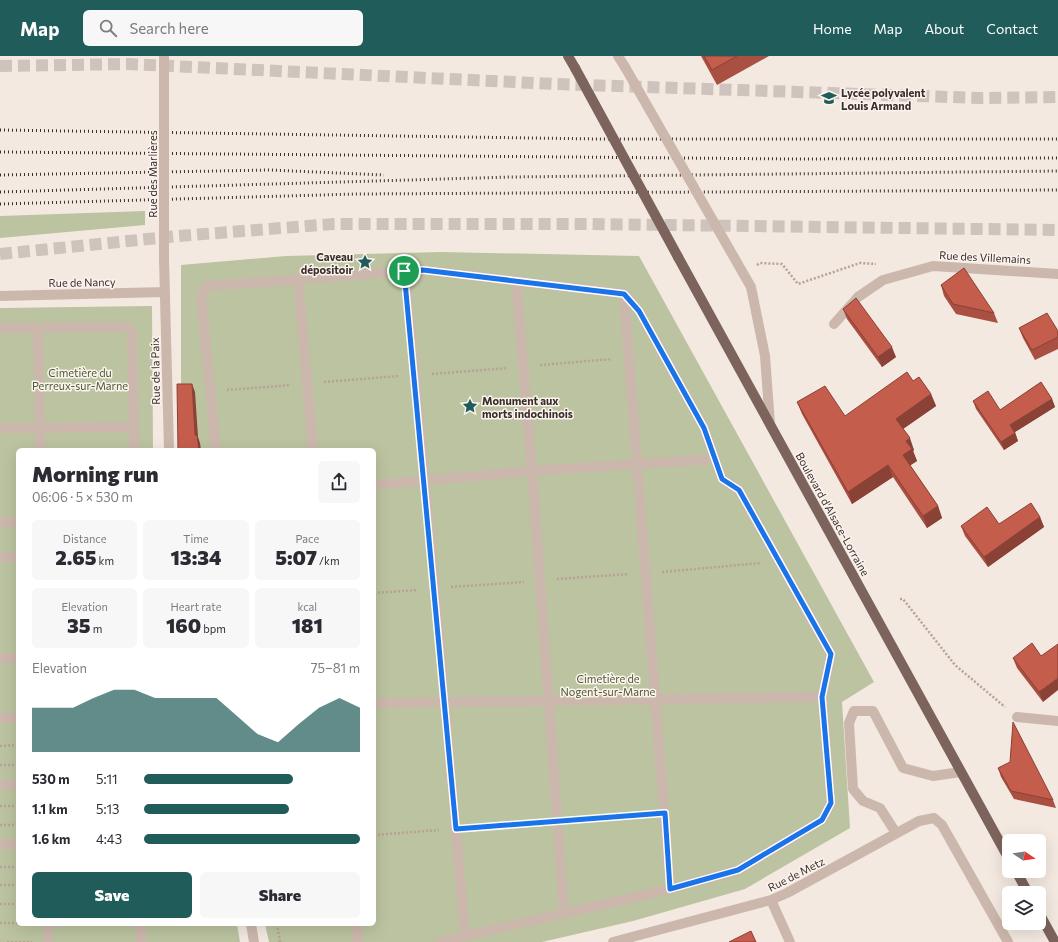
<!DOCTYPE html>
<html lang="en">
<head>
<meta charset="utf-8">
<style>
	:root { --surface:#fff; --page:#f7f7f7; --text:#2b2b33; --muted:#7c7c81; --accent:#205c59 }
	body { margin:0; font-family:Commissioner,sans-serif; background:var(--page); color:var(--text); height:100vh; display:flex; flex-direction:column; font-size:15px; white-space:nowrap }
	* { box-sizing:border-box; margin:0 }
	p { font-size:13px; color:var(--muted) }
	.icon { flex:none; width:22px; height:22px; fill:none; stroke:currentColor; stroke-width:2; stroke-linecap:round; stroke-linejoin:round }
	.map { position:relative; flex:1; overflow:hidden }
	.drawer { position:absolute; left:16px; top:392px; width:360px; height:478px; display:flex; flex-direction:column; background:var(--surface); border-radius:6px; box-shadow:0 4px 16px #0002 }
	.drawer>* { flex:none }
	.needle { width:26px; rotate:103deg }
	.controls { position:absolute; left:1002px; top:778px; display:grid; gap:8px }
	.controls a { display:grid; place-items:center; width:44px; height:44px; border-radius:6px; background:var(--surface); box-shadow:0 4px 16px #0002; font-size:20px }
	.pin { position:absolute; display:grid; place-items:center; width:34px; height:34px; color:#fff; margin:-17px; border:2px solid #fff; border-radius:50%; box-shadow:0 1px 4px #0007 }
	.round { display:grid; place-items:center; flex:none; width:42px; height:42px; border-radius:6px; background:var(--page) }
	.head { display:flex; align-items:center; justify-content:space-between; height:68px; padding:0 16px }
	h1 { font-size:22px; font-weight:800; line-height:30px }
	.figures { display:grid; grid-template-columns:repeat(3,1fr); gap:6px; height:68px; padding:4px 16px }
	.figures div { display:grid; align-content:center; border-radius:6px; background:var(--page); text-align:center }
	.figures b { font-size:20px; font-weight:800 }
	.figures small { font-size:11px; font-weight:400 }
	.figures p { font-size:11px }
	.chart { height:112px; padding:8px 16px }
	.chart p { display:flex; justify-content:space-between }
	.chart svg { width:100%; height:72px; margin-top:4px; fill:var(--accent); opacity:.7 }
	.button { display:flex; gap:8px; margin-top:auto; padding:8px 16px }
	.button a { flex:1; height:46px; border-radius:6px; background:var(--accent); color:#fff; font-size:16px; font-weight:800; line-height:46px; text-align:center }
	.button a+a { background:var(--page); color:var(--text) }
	ul { padding:0 16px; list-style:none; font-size:13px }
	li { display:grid; grid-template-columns:64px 48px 1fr; align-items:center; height:30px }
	li i { height:10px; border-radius:5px; background:var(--accent) }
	header { display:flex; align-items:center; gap:24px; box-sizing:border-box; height:56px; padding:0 20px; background:var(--accent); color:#fff }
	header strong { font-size:19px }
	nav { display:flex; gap:22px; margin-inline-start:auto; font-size:14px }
	.search { width:280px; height:36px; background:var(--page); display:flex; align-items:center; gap:10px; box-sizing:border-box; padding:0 14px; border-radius:6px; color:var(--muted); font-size:15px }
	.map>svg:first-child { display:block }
	.green { fill:#bbc3a0 }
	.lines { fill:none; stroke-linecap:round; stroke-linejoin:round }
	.highway-tunnel { stroke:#cec4bd; stroke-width:12; stroke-dasharray:12 6; stroke-linecap:butt }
	.path { stroke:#b8a196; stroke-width:2.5; stroke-dasharray:2 2; stroke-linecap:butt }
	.lane { stroke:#ccb7ac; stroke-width:10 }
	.street { stroke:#ccb7ac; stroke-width:10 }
	.primary { stroke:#7c645c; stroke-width:10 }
	.rail { stroke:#3a2e2b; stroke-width:3; stroke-dasharray:1 3; stroke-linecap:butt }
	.street-bridge { stroke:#ccb7ac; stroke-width:10 }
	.primary-bridge { stroke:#7c645c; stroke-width:10 }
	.wall { fill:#a95042 }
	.shaded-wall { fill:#8a4136 }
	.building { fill:#c55d4d; stroke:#8a4136 }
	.route-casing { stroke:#fff; stroke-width:8 }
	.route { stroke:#1a73e8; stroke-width:5 }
	.labels { text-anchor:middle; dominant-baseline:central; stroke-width:3; stroke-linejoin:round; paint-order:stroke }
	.poi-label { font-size:11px; font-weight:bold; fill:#3a2e2b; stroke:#fbf3ee; text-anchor:start }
	.street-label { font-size:11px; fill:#3a2e2b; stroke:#fbf3ee }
	.park-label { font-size:11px; fill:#4e582f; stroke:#fbf3ee }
</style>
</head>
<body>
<header>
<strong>Map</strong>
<div class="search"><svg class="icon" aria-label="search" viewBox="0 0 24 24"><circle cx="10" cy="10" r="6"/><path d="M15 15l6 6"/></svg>Search here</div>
<nav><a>Home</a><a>Map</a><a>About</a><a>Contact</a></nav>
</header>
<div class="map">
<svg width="1058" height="886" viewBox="0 0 1058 886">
	<rect width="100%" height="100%" fill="#f3e9e1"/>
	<!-- green -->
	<path class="green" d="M 145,155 L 145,169 L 0,182 L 0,160 Z
		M 441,196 L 639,200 L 874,626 L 842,646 L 850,772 L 745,833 L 633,865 L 542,886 L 269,886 L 265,868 L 374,868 L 374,394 L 181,394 L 181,209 L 286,200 Z
		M 152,250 L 153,394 L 18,394 L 18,868 L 237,868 L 240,886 L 0,886 L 0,252 Z"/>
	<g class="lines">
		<!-- highway-tunnel -->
		<path class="highway-tunnel" d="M 0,10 L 129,8 L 556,28 L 981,42 L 1058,41
			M 0,198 L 178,180 L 334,168 L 591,168 L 1058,174"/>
		<!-- path -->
		<path class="path" d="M 757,209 L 760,207 L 782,208 L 798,228 L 860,207 L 876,208
			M 540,309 L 612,303
			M 432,318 L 507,312
			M 324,326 L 399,320
			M 227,334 L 291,329
			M 662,516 L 761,507
			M 557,523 L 629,518
			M 451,531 L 524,526
			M 374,537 L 418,534
			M 900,543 L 903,543 L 955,609 L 1005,651
			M 0,690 L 18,689
			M 0,709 L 18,709
			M 0,750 L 18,750
			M 573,764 L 648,758
			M 0,769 L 18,769
			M 472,772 L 540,766
			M 374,779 L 439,774
			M 0,811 L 18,811
			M 0,829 L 18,829
			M 0,848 L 18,848
			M 0,867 L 18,867
			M 277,868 L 280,886
			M 7,886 L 32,886"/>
		<!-- lane -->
		<path class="lane" d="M 405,215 L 435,532 L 465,880
			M 298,222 L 313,394
			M 516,224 L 532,415 L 564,857
			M 624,238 L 670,833
			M 0,272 L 128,271 L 132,277 L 134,394
			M 38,272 L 40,394
			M 0,372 L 133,371
			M 216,394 L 201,240 L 208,230 L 423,214 L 624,238 L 639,255 L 704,372 L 722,423 L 739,434 L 831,598 L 822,641 L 831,747 L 822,764 L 738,814 L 670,833 L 439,886
			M 374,429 L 532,415 L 714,403
			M 0,466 L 18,466
			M 0,501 L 18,501
			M 0,602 L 18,602
			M 374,647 L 822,641
			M 0,662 L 18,662
			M 0,729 L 18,729
			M 896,777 L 880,752 L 863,745 L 853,733 L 849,667 L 854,655 L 873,655 L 903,712 L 933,720 L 961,716
			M 0,788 L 18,788
			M 48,868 L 48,886
			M 140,868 L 141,886
			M 356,868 L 358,886"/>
		<!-- street -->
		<path class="street" d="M 618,0 L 625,11
			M 164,203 L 169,394
			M 0,240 L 165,236
			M 834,268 L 858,241 L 883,224 L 933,210 L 1058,218
			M 765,300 L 770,368
			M 1017,661 L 1058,665
			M 771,844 L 790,886
			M 251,868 L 254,886
			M 613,886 L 771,844 L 787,837 L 919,765 L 934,762 L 942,769 L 1008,886"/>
		<!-- primary -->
		<path class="primary" d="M 568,0 L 575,12
			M 678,201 L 1009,803
			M 1016,815 L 1028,837
			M 1039,857 L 1055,886"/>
		<!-- rail -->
		<path class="rail" d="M 0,74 L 599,83 L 1058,83
			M 0,96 L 794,103 L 1058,102
			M 0,119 L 270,114 L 384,119
			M 0,136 L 511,121 L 1058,115
			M 0,148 L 357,138 L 1058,134"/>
		<!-- street-bridge -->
		<path class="street-bridge" d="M 625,11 L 751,231 L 765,300
			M 164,203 L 164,0"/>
		<!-- primary-bridge -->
		<path class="primary-bridge" d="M 575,12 L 678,201"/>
	</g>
	<!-- wall -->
	<path class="wall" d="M 701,0 L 769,0 L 717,29 Z
		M 941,229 L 994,257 L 998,267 L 956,258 L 944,240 Z
		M 843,253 L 896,301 L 882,311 L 847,263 Z
		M 1019,272 L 1058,275 L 1058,293 L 1035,304 L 1023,282 Z
		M 931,338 L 936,350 L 903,373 L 914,394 L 913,395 L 917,405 L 910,409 L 938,450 L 942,462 L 927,472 L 893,421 L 852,448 L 802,358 L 797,346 L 845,360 Z
		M 1052,343 L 1055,351 L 1015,376 L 1018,385 L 1004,394 L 976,353 L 973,345 L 1000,354 Z
		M 1040,461 L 1044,471 L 988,511 L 965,480 L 961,470 L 999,468 Z
		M 1041,600 L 1043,646 L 1017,612 L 1013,602 Z
		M 998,712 L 1053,744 L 1056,752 L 1014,743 L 1001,721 Z"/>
	<!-- shaded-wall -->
	<path class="shaded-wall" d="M 892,291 L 896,301 L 882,311 L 878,301 Z
		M 192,328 L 195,336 L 198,381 L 200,387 L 201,394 L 199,394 L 195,379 Z
		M 931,338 L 936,350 L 900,375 L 896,363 Z
		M 1052,343 L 1055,351 L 1013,377 L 1010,369 Z
		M 1015,377 L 1018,385 L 1004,394 L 1001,386 Z
		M 910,382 L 914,394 L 913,395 L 917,405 L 908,411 L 903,399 L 906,385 Z
		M 888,409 L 893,421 L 852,448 L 848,436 Z
		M 938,450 L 942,462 L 927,472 L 923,460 Z
		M 1040,461 L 1044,471 L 988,511 L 984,501 Z
		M 1058,622 L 1058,634 L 1043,646 L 1039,636 Z"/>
	<!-- building -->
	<path class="building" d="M 704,0 L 737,0 L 712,14 Z
		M 964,212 L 994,257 L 953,248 L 941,229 Z
		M 856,242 L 892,291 L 878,301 L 843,253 Z
		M 1047,257 L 1058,275 L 1058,281 L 1032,294 L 1019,272 Z
		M 907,316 L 913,325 L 919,321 L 931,338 L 896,363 L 910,382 L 906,385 L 912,393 L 903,399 L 938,450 L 923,460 L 888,409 L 848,436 L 797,346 L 825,330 L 845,360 Z
		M 1041,326 L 1052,343 L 1010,369 L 1015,377 L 1001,386 L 973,345 L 988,335 L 1000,354 Z
		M 177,328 L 192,328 L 195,379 L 197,379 L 199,394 L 178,394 Z
		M 1031,447 L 1040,461 L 984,501 L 961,470 L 987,451 L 999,468 Z
		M 1032,587 L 1041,600 L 1058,588 L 1058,622 L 1039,636 L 1013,602 Z
		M 1013,666 L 1053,744 L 1011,735 L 998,712 L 1010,706 Z
		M 751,875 L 756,886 L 729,886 Z"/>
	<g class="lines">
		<!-- route casing -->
		<g class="route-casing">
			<path id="route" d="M 423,214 L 624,238 L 639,255 L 704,372 L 722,423 L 739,434 L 831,598 L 822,641 L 831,747 L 822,764 L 738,814 L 670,833 L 665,757 L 456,773 L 404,215 Z"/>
		</g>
		<!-- route -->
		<use href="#route" class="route"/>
	</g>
	<!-- icons -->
	<defs>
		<g id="school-bare" transform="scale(1.2)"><path d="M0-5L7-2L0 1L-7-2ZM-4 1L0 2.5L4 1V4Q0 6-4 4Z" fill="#205c59" stroke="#fbf3ee" stroke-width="2.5" paint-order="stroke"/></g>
		<g id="sight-bare" transform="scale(1.2)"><path d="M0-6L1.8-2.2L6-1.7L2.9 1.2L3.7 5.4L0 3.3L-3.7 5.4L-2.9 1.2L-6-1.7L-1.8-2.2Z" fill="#205c59" stroke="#fbf3ee" stroke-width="2.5" paint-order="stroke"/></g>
	</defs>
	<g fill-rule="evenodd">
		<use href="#school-bare" x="829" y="42"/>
		<use href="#sight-bare" x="365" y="206"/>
		<use href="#sight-bare" x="470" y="350"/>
	</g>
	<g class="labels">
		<!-- poi labels -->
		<g class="poi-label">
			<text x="841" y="36">Lycée polyvalent<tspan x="841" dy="13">Louis Armand</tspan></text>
			<text x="353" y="200" text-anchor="end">Caveau<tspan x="353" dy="13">dépositoir</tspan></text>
			<text x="482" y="344">Monument aux<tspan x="482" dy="13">morts indochinois</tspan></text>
		</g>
		<!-- street labels -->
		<g class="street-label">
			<text transform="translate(152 118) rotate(-90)">Rue des Marlières</text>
			<text transform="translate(985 201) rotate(3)">Rue des Villemains</text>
			<text transform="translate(82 226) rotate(-1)">Rue de Nancy</text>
			<text transform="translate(155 315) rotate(-91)">Rue de la Paix</text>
			<text transform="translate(833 458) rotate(61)">Boulevard d'Alsace-Lorraine</text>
			<text transform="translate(796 818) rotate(-27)">Rue de Metz</text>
		</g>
		<!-- park labels -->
		<g class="park-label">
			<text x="80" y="316">Cimetière du<tspan x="80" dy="13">Perreux-sur-Marne</tspan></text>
			<text x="608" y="622">Cimetière de<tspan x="608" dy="13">Nogent-sur-Marne</tspan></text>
		</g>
	</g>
</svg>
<div class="controls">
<a><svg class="needle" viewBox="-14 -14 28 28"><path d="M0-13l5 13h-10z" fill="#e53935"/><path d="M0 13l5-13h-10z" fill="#7c7c81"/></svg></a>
<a><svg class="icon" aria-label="layers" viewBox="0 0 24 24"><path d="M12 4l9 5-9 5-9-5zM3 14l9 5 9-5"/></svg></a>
</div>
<div class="pin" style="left:404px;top:215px;background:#1e9e55"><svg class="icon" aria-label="arrive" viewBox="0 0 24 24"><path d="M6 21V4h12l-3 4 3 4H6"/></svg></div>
<section class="drawer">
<div class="head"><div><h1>Morning run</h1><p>06:06 · 5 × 530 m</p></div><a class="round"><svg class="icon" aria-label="share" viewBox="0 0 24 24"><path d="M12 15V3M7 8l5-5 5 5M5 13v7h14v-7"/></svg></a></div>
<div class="figures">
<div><p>Distance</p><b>2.65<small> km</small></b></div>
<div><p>Time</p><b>13:34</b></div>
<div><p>Pace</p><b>5:07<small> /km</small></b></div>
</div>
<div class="figures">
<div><p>Elevation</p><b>35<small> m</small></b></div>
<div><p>Heart rate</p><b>160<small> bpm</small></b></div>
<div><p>kcal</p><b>181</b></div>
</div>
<div class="chart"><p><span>Elevation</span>75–81 m</p>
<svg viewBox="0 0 160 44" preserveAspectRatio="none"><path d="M0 44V17L10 17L20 17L30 11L40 6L50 6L60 11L70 11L80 11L90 11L100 22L110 33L120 38L130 27L140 17L150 11L160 17V44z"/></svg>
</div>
<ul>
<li><b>530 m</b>5:11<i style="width:69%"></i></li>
<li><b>1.1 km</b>5:13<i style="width:67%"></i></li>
<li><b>1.6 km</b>4:43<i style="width:100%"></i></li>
</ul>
<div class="button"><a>Save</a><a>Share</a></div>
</section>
</div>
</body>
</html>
